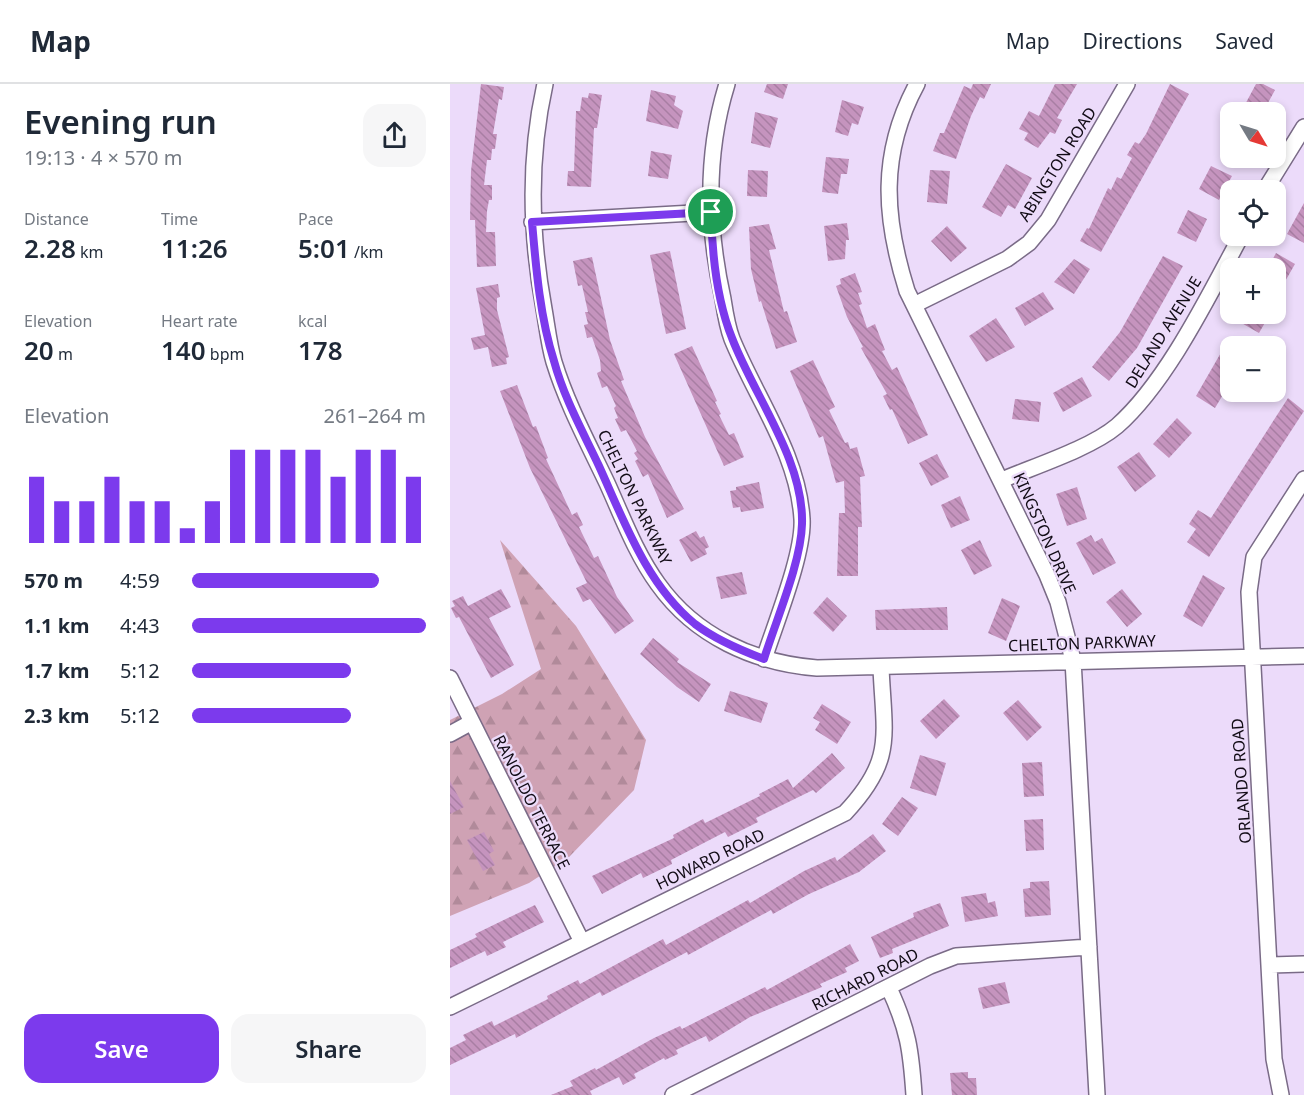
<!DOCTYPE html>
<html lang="en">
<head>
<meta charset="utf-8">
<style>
	:root { --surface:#fff; --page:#f6f6f7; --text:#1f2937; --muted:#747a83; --line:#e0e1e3; --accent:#7c3aed }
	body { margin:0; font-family:"Noto Sans",sans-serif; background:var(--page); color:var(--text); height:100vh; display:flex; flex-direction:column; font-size:22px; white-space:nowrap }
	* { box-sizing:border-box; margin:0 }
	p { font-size:20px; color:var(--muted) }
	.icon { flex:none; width:33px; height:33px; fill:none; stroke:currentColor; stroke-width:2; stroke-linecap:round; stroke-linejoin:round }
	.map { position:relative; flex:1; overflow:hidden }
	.drawer { display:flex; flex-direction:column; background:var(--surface); width:450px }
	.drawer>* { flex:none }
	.needle { width:39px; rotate:128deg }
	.fabs { position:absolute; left:770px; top:18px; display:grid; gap:12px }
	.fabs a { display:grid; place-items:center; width:66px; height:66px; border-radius:12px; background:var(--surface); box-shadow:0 3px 9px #0003; font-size:30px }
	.pin { position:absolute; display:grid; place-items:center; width:51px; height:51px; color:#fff; margin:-26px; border:3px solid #fff; border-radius:50%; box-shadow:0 2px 6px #0007 }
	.round { display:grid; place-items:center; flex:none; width:63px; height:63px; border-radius:18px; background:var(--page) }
	.summary { display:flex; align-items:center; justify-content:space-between; height:102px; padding:0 24px }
	h1 { font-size:33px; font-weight:600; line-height:45px }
	.metrics { display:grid; grid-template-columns:repeat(3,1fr); gap:9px; height:102px; padding:6px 24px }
	.metrics div { display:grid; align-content:center }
	.metrics b { font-size:26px; font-weight:600 }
	.metrics small { font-size:16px; font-weight:400 }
	.metrics p { font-size:16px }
	.chart { height:168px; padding:12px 24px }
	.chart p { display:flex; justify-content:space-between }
	.chart svg { width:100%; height:108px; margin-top:6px; stroke:var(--accent); stroke-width:6 }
	.action { display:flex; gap:12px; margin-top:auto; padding:12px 24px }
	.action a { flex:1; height:69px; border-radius:18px; background:var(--accent); color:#fff; font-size:24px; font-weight:600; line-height:69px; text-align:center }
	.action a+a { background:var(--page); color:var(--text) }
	ul { padding:0 24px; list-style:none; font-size:20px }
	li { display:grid; grid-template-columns:96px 72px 1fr; align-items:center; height:45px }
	li i { height:15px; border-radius:8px; background:var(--accent) }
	header { display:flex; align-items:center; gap:36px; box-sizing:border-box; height:84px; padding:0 30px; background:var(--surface); border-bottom:2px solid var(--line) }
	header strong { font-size:28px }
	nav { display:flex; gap:33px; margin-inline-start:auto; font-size:21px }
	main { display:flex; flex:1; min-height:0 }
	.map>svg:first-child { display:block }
	.forest { fill:url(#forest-firs) }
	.building { fill:url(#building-back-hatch) }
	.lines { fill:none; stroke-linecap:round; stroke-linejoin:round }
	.minor-casing { stroke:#7a6b87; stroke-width:18 }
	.minor { stroke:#fff; stroke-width:15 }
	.route-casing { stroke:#fff; stroke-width:12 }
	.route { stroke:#7c3aed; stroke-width:8 }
	.labels { text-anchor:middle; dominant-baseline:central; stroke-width:4.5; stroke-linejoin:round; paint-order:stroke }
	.street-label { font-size:16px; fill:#120c16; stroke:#ecdbfa }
</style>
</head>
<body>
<header>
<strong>Map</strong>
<nav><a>Map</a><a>Directions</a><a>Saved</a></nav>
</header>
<main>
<section class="drawer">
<div class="summary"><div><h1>Evening run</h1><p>19:13 · 4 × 570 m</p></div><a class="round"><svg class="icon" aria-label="share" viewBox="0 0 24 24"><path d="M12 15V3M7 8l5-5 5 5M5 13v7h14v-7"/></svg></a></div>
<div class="metrics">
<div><p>Distance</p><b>2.28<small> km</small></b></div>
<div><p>Time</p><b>11:26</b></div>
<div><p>Pace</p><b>5:01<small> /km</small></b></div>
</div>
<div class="metrics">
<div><p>Elevation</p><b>20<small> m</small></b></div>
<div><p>Heart rate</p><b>140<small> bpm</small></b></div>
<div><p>kcal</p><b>178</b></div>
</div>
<div class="chart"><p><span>Elevation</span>261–264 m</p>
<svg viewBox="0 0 160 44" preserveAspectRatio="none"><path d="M5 44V17M15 44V27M25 44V27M35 44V17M45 44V27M55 44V27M65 44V38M75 44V27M85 44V6M95 44V6M105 44V6M115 44V6M125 44V17M135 44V6M145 44V6M155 44V17"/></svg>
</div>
<ul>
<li><b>570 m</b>4:59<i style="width:80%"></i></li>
<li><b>1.1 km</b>4:43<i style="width:100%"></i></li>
<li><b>1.7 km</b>5:12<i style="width:68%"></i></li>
<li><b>2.3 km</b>5:12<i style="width:68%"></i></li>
</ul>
<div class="action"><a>Save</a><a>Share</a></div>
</section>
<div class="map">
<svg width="854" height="1011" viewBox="0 0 854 1011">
	<defs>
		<pattern id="forest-firs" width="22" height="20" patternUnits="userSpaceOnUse" patternTransform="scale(1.5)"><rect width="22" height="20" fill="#cfa2b4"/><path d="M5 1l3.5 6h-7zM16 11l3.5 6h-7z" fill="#b18a9a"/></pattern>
		<pattern id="building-back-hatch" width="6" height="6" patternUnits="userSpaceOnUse" patternTransform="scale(1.5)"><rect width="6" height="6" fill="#c594be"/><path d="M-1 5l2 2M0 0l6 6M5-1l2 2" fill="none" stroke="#a87ea3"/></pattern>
	</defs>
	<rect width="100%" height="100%" fill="#ecdbfa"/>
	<!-- forest -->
	<path class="forest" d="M 50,456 L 126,542 L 196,656 L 184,706 L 119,773 L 79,799 L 0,832 L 0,636 L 52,610 L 91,585 Z"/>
	<!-- building -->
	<path class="building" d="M 31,0 L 54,3 L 52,16 L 49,15 L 43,50 L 47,50 L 45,65 L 42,65 L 41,76 L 37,76 L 34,101 L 42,101 L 42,116 L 39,116 L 37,127 L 36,148 L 45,148 L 46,182 L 27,183 L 25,136 L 20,136 L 21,87 Z
		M 317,0 L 338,0 L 333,15 L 314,8 Z
		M 523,0 L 541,0 L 534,15 L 530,13 L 521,32 L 506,75 L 483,67 L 490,49 L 494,49 L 514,2 L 521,5 Z
		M 605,0 L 627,0 L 607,34 L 612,36 L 605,50 L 600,48 L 588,64 L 574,56 L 578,49 L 569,45 L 579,27 L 589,32 Z
		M 720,0 L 739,10 L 651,168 L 630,157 L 637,144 L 639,145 L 658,104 L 661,106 L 667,93 L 671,95 L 682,74 L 677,71 L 685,58 L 689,60 L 696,50 Z
		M 806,0 L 813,0 L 825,6 L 813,28 L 791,28 Z
		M 201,6 L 226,12 L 224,21 L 233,27 L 228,45 L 196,37 Z
		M 139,9 L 152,11 L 147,44 L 144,44 L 141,103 L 117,102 L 118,87 L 124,87 L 126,27 L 130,27 L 132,13 L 138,14 Z
		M 392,16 L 414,23 L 408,41 L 402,39 L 398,52 L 385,48 Z
		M 305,28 L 328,34 L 320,64 L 301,59 Z
		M 201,67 L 222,71 L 218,95 L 198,92 Z
		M 376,73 L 399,75 L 397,90 L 391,90 L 388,110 L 372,108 Z
		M 556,80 L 582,94 L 565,125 L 558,121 L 551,133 L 532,123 Z
		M 761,82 L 782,92 L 769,116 L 749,105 Z
		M 298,86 L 318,87 L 317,113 L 297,112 Z
		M 480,86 L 500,87 L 497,120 L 477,118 Z
		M 854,119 L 854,159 L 837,150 Z
		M 738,126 L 757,135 L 746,158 L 727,149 Z
		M 397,139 L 399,156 L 396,156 L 395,175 L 378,177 L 374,142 Z
		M 319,140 L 326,165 L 319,166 L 334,228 L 337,227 L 347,258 L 326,265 L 311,217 L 309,218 L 301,185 L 299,143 Z
		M 497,142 L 517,164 L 501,178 L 481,157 Z
		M 220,167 L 236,245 L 216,250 L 200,171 Z
		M 826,169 L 845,180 L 825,215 L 825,184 L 818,184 Z
		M 713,172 L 733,182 L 687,264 L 659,297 L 642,283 L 670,248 Z
		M 142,173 L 160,256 L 174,296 L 171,297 L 195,353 L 234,425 L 217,434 L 198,390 L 193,393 L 185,377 L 188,375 L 184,369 L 187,367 L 176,346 L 171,348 L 165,335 L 168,334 L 164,324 L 166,322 L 157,302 L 152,304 L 147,289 L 151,287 L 150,276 L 142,253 L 137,254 L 134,241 L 138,240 L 135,228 L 138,228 L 132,201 L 128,202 L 123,177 Z
		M 624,175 L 640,185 L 624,210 L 604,198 Z
		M 405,189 L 412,208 L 408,209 L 412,220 L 409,221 L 417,244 L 425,240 L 435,266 L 432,267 L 442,286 L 447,283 L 478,351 L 458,360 L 442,325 L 440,326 L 433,312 L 437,310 L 411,264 L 413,263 L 397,233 L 386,202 L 391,200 L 390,195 Z
		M 48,200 L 50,213 L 47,214 L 47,226 L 59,273 L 56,274 L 57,280 L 42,283 L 38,263 L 24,266 L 21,254 L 35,251 L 26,204 Z
		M 593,208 L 604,225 L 575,242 L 565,224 Z
		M 792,230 L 820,230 L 809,249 L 788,237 Z
		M 546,234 L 565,263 L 536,278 L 519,252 Z
		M 780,253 L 780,299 L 765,324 L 746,312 Z
		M 242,262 L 267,317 L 265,318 L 271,330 L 269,331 L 279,351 L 284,349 L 294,373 L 274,382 L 224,270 Z
		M 363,276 L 385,323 L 379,326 L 395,359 L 398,358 L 400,365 L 407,363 L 415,392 L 410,393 L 412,443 L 408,443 L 408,492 L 387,492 L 389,429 L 395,429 L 394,397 L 386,399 L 373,352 L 369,354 L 340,287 Z
		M 632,293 L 642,312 L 613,328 L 603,309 Z
		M 67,301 L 83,343 L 86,342 L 98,374 L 96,375 L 122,431 L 127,428 L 133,441 L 129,443 L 144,474 L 148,472 L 167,513 L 184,537 L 165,550 L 140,515 L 133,518 L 126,504 L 137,499 L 80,384 L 50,307 Z
		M 838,314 L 854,327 L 759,473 L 737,458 L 746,445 L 739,440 L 748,426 L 761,434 Z
		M 565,315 L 591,318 L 589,338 L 562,335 Z
		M 727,334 L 742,349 L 719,374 L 703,360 Z
		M 689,368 L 706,392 L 685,408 L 667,383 Z
		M 487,370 L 499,393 L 481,402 L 469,379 Z
		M 309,398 L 314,424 L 291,428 L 290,423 L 283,424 L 280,407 L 286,406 L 286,403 Z
		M 627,403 L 637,435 L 617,442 L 606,410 Z
		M 510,412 L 520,436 L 501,444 L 491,421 Z
		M 246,447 L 250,454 L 254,452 L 259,463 L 255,465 L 257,470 L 241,478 L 229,456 Z
		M 641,451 L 645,458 L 652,454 L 666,479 L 643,491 L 626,459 Z
		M 530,456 L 542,482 L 524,491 L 511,466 Z
		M 292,488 L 297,510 L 271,515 L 266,493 Z
		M 753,491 L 775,504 L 752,543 L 733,532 Z
		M 51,505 L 61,523 L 39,534 L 64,581 L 41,594 L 9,533 L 6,534 L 1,524 L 5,522 L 2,517 L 13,512 L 18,522 Z
		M 672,505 L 692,530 L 677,543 L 656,518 Z
		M 377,513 L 397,532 L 383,548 L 363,529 Z
		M 552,514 L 570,522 L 556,557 L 538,549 Z
		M 497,523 L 498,546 L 426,546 L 425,526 Z
		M 203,554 L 229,575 L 227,578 L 261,600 L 249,618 L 227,603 L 190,570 Z
		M 280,607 L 318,619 L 311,639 L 274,627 Z
		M 494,615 L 510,632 L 486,655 L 470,637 Z
		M 568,616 L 592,643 L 577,657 L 553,629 Z
		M 372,620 L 401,638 L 387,660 L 365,646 L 370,638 L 363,634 Z
		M 382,669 L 395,684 L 366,709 L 363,706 L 306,734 L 308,738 L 278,753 L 275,748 L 221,776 L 222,780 L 193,794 L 191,789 L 152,810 L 142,792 L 224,754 L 223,751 L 253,735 L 255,739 L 310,712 L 309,710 L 338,695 L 343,704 Z
		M 470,671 L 496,679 L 486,712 L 460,704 Z
		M 592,678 L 594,712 L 574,713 L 572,679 Z
		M 0,697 L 14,723 L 0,730 Z
		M 452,713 L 468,724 L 448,752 L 432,740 Z
		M 593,735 L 594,766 L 576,767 L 574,736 Z
		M 34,748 L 44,767 L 39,770 L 45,781 L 33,787 L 17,756 Z
		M 423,750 L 436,767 L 409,788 L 359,810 L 323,830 L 321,826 L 238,871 L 237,868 L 152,912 L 150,908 L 66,954 L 65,950 L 0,981 L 0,964 L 16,956 L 13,951 L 42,937 L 44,942 L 98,915 L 97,912 L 128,896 L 130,900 L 213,855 L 216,861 L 298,816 L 300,819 L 354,787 L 385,773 L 387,777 Z
		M 599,797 L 601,831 L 575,833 L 573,805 L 580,804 L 580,798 Z
		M 536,809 L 538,819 L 545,817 L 548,832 L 515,838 L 511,813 Z
		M 490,819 L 499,842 L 442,865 L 443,869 L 430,874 L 421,853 L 464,833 L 463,829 Z
		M 85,821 L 94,838 L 53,858 L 56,863 L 37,872 L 35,867 L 0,884 L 0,866 L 27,853 L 25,850 Z
		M 400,860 L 409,877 L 395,884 L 397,888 L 370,900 L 372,903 L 300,933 L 259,958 L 256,952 L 226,966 L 228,970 L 215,976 L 214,974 L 184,990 L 186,994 L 173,1001 L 169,993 L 140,1007 L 142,1011 L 101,1011 L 123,1002 L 120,997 L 145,984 L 146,986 L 204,954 L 230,942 L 232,945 L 315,903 L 317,906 Z
		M 555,898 L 560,919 L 533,925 L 528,904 Z
		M 518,988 L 518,994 L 526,994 L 527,1011 L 502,1011 L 500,989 Z"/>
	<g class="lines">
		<!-- minor casing -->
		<g class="minor-casing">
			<path id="minor" d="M 95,0 C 78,76 80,149 94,225 C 97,242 99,261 104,278 C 117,320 138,359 157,399 C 172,432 186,470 208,500 C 245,552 304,579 367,584 L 854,572
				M 277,0 C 255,71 257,143 273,215 C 275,228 277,242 282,255 C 306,314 348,370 352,435 C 354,470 325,540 314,575
				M 467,0 C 429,70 434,134 457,207 L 597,491 L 608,518 L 623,576 L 647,1011
				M 815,106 L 854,43
				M 82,138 L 261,128
				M 464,221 L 557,175 L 579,159 L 598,136 L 677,0
				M 552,396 C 585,382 641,364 667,342 C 717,298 759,211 791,152
				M 0,594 L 132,858
				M 0,650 L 22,638
				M 821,881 L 854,880
				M 439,904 C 458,945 461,966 464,1011
				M 0,923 L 395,729 C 445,676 434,652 431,584
				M 223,1011 L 480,882 L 506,872 L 639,863
				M 831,1011 L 824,975 L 799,508 L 804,473 L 854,395"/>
		</g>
		<!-- minor -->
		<use href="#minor" class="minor"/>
	</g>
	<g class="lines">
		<!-- route casing -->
		<g class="route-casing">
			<path id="route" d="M 261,128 C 262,168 267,217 282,254 C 304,312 354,376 352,440 C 351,479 326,536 314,575 C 290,566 266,556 245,540 C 197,501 174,437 149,382 C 133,348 114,314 104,277 C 90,233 86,184 82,138 Z"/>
		</g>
		<!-- route -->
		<use href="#route" class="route"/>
	</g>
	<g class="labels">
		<!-- street labels -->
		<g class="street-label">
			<text transform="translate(607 80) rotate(-58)">ABINGTON ROAD</text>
			<text transform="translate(713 248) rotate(-58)">DELAND AVENUE</text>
			<text transform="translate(185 413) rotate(64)">CHELTON PARKWAY</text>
			<text transform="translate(595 449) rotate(66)">KINGSTON DRIVE</text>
			<text transform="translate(632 559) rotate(-2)">CHELTON PARKWAY</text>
			<text transform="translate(791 697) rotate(-94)">ORLANDO ROAD</text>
			<text transform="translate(82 718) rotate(63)">RANOLDO TERRACE</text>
			<text transform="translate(260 775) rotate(-26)">HOWARD ROAD</text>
			<text transform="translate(415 895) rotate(-27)">RICHARD ROAD</text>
		</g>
	</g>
</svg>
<div class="fabs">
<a><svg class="needle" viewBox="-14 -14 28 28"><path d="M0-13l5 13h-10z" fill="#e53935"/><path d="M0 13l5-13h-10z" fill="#747a83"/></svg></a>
<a><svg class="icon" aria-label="locate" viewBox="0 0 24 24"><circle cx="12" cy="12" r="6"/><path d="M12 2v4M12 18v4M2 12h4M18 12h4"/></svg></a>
<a>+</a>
<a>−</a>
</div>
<div class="pin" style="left:261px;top:128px;background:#1e9e55"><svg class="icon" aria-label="arrive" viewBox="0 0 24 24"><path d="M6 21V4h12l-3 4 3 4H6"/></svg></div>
</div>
</main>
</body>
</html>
